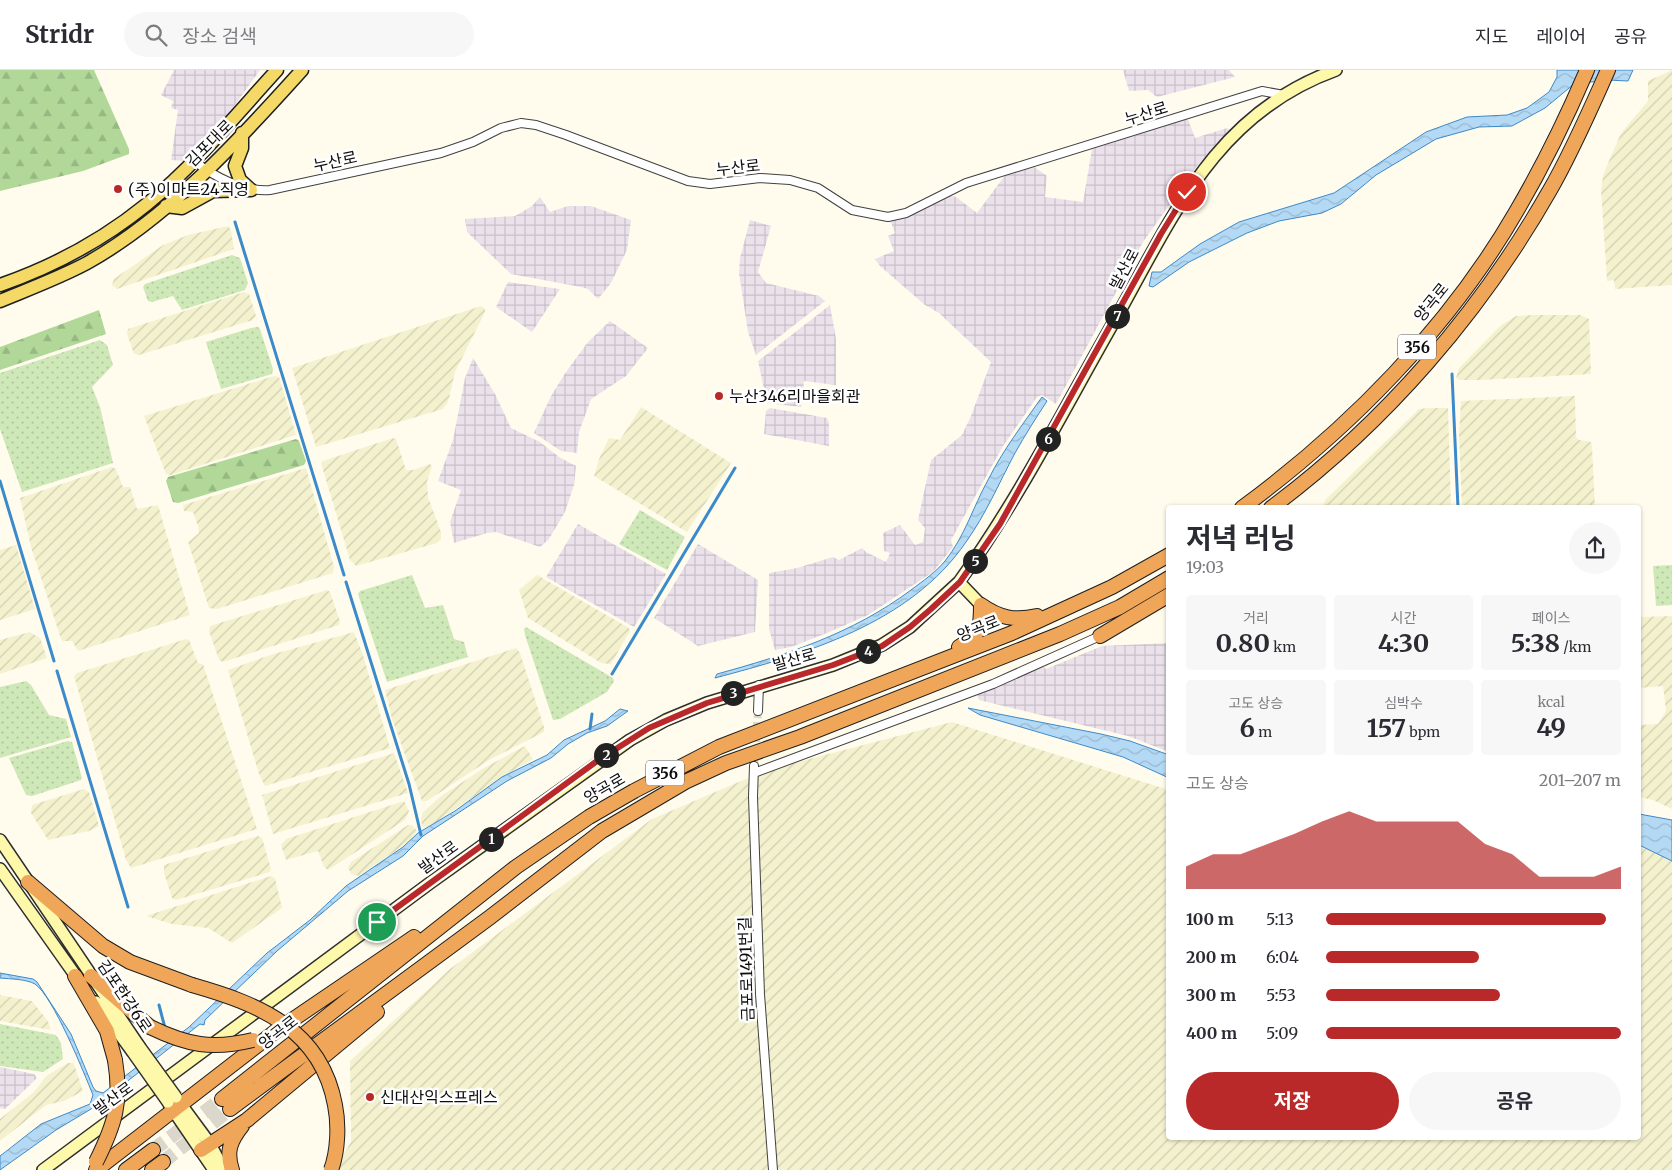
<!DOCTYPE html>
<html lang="ko">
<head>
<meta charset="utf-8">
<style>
	:root { --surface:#fff; --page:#f7f7f7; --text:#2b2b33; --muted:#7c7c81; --line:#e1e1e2; --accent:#b92929 }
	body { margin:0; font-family:Merriweather,"Noto Sans KR",serif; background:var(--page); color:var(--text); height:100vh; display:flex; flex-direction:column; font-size:19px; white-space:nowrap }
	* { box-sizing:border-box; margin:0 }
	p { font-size:16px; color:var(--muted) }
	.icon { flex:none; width:28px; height:28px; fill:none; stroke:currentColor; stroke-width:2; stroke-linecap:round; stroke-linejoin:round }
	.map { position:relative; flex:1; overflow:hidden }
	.side { position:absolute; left:1166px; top:435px; width:475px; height:635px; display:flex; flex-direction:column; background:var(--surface); border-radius:5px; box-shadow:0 1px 4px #0004 }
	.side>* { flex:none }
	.pin { position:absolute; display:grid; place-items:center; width:42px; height:42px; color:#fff; margin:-21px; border:2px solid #fff; border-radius:50%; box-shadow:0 1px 5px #0007 }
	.km { position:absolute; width:25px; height:25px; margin:-12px; border-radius:50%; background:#222; color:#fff; font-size:14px; line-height:25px; text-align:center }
	.round { display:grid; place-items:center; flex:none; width:52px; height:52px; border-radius:26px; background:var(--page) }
	.overview { display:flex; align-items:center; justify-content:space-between; height:85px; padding:0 20px }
	h1 { font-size:28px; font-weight:700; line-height:38px }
	.stats { display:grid; grid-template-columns:repeat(3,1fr); gap:8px; height:85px; padding:5px 20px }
	.stats div { display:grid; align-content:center; border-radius:5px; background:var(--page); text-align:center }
	.stats b { font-size:25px; font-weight:700 }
	.stats small { font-size:14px; font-weight:400 }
	.stats p { font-size:14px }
	.chart { height:140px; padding:10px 20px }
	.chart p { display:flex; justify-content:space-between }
	.chart svg { width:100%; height:90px; margin-top:5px; fill:var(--accent); opacity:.7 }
	.button { display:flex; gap:10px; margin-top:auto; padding:10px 20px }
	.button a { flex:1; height:58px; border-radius:30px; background:var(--accent); color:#fff; font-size:20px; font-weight:700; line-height:58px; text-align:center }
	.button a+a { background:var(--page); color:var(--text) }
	ul { padding:0 20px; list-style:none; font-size:16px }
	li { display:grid; grid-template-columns:80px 60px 1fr; align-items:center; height:38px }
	li i { height:12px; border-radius:6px; background:var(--accent) }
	header { display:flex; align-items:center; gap:30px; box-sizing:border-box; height:70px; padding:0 25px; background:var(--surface); border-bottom:1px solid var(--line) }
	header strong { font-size:24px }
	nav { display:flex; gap:28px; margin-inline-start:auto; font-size:18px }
	.search { width:350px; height:45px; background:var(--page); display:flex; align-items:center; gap:12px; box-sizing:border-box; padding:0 18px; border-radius:28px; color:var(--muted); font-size:19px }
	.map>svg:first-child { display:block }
	.industrial { fill:url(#industrial-grid) }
	.farmland { fill:url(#farmland-furrows) }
	.grass { fill:url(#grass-dots) }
	.forest { fill:url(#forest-firs) }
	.water { fill:url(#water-waves); stroke:#3c8aca }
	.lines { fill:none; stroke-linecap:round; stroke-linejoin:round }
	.stream { stroke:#3c8aca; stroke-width:3 }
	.street-tunnel { stroke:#dbd8cb; stroke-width:8; stroke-dasharray:8 4; stroke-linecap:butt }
	.highway-tunnel { stroke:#dbd8cb; stroke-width:14; stroke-dasharray:14 7; stroke-linecap:butt }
	.street-casing { stroke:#404040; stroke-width:10 }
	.secondary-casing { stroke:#2f2f2f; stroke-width:14 }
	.primary-casing { stroke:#1e1e1e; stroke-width:15 }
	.highway-casing { stroke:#1e1e1e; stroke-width:16 }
	.street { stroke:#fff; stroke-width:8 }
	.secondary { stroke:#fdf8aa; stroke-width:11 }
	.primary { stroke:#f5d967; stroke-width:12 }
	.highway { stroke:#f0a659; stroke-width:14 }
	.secondary-bridge-casing { stroke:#2f2f2f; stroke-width:14; stroke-linecap:butt }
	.highway-bridge-casing { stroke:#1e1e1e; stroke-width:16; stroke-linecap:butt }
	.secondary-bridge { stroke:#fdf8aa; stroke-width:11 }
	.highway-bridge { stroke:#f0a659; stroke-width:14 }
	.route-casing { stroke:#fff; stroke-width:10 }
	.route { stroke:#b92929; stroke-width:6 }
	.poi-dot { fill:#b92929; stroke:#fff; stroke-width:2 }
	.labels { text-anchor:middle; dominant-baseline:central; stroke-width:5; stroke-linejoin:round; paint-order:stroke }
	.shield { fill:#fff; stroke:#565656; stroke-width:1 }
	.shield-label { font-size:15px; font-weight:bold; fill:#0d0d0d }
	.street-label { font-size:16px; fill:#0d0d0d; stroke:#fff }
	.poi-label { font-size:16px; fill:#0d0d0d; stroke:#fff; text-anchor:start }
</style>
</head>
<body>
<header>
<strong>Stridr</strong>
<div class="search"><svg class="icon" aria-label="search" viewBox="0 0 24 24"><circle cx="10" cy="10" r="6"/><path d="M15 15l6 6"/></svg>장소 검색</div>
<nav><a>지도</a><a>레이어</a><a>공유</a></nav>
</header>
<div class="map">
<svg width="1672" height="1100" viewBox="0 0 1672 1100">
	<defs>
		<pattern id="industrial-grid" width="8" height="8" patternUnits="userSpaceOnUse" patternTransform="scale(1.25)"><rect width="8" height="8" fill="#ebe1eb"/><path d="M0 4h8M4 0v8" fill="none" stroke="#c8c0c8"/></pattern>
		<pattern id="farmland-furrows" width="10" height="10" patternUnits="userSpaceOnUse" patternTransform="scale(1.25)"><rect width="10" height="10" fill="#f4f2ce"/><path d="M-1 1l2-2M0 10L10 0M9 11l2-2" fill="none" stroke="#d0ceb0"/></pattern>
		<pattern id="grass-dots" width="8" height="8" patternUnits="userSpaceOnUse" patternTransform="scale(1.25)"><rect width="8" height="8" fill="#cee8b8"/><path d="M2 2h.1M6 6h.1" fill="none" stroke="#b0c69d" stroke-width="1.8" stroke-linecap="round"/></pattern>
		<pattern id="forest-firs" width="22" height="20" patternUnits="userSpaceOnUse" patternTransform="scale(1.25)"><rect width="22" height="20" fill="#b1d898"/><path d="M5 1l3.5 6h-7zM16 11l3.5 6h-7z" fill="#97b882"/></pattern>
		<pattern id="water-waves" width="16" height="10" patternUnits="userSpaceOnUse" patternTransform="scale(1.25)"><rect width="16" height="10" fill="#b3d9f4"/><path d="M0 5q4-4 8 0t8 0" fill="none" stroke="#99b9d0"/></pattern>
	</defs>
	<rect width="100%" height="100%" fill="#fffced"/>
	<!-- industrial -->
	<path class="industrial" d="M 174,0 L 260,0 L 215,63 L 184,91 L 171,90 L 178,40 L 171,38 L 173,31 L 161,25 Z
		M 1123,0 L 1229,0 L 1235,7 L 1157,27 L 1148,20 L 1129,21 Z
		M 1188,49 L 1195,68 L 1227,58 L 1230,60 L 1197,96 L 1143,172 L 1056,334 L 1042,325 L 1037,327 L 1003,376 L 951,470 L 953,477 L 933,502 L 868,545 L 827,563 L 791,577 L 775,580 L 769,559 L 769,503 L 797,498 L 833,487 L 839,490 L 862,478 L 866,482 L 886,492 L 890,483 L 884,481 L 883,463 L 900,455 L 915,475 L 923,472 L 925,458 L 918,450 L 931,390 L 962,365 L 971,346 L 991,292 L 939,243 L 925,235 L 880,196 L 875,189 L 894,181 L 888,166 L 895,163 L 890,150 L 918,142 L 949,125 L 956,127 L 977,143 L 1006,104 L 1033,96 L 1047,106 L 1045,127 L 1083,132 L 1092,79 Z
		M 540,127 L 550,142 L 568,136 L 591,136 L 631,150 L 627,180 L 611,213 L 598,229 L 588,219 L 581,217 L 511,204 L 467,162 L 465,149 L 515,146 L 532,136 Z
		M 750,150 L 771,156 L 758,202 L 766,213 L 819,226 L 825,231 L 756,285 L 748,262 L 739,203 L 740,188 Z
		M 508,212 L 560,219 L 532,262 L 496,237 Z
		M 830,235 L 836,269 L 836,315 L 804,311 L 801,337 L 767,333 L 758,291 Z
		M 610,251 L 648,278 L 626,306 L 591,329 L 579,362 L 577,383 L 561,381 L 534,363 L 551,326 L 566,302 L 588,272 Z
		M 473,288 L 495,324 L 511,358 L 540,372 L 559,387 L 576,396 L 574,415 L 565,442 L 549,469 L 540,477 L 496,462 L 487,463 L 454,473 L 450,452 L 461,420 L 438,411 L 453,370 L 465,308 Z
		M 770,338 L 827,348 L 829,353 L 829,376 L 764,364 L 766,341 Z
		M 578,454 L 666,504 L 634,557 L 546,507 Z
		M 698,474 L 758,510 L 755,562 L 698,576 L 654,548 Z
		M 1169,573 L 1169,682 L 1128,666 L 979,630 L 977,623 L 1043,596 L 1046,599 L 1102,576 Z
		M 0,997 L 34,1004 L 37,1008 L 5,1039 L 0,1038 Z"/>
	<!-- farmland -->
	<path class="farmland" d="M 1672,0 L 1672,215 L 1615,219 L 1614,210 L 1607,211 L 1601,120 L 1603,105 L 1621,63 L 1648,31 L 1648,11 Z
		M 228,156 L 231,160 L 234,179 L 117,219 L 112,215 L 114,209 L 163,175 L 188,165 Z
		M 244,222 L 249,224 L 256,246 L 253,250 L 139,285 L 134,284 L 127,264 L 128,259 Z
		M 481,236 L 485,239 L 485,242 L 455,302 L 448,332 L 443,339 L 316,377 L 292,298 Z
		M 1532,245 L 1580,245 L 1589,249 L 1591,304 L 1481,310 L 1459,310 L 1456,308 L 1459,298 L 1501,255 L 1516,246 Z
		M 274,306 L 279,307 L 296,365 L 170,405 L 166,404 L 144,346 Z
		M 1575,326 L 1576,367 L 1579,370 L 1591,372 L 1592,376 L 1595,437 L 1462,437 L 1459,364 L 1461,331 Z
		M 641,337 L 731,393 L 687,462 L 594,406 L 599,389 L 609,368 L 620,370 Z
		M 1429,338 L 1448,338 L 1451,437 L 1322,437 L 1326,429 L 1419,339 Z
		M 393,368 L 396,369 L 406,400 L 413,400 L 430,394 L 432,396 L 427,412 L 428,427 L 441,462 L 441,469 L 437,473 L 426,476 L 356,496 L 350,490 L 321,393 L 323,391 Z
		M 112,397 L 116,399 L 123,417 L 130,417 L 137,439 L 158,435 L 190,545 L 78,581 L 72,571 L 63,571 L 61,569 L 31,477 L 20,428 Z
		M 306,398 L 334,497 L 333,503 L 217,539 L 209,538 L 188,472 L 199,463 L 198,456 L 193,442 L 184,441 L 183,435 Z
		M 16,475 L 35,539 L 0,550 L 0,480 Z
		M 537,505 L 629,558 L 630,561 L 611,594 L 601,593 L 528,548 L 519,520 Z
		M 327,520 L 330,522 L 340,551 L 339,555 L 223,592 L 219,590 L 209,561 L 210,556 Z
		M 1672,546 L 1672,739 L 1653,730 L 1639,727 L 1639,655 L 1658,654 L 1666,641 L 1663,616 L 1639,618 L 1639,547 Z
		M 30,562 L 40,568 L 47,588 L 0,604 L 0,570 Z
		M 354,562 L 363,585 L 390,678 L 265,716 L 259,704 L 228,600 L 270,585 Z
		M 186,569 L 189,570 L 198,593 L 203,594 L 257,759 L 131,798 L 126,790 L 74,606 L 77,603 Z
		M 516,578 L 520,583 L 544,657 L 544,662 L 489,690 L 427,731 L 422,731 L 392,649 L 385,620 Z
		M 952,652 L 1169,720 L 1169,1068 L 1639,1068 L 1639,777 L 1672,788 L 1672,1100 L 334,1100 L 351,1072 L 350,991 L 450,899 L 652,749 L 767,700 Z
		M 525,676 L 533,689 L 532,690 L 505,705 L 438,751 L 426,757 L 422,756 L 421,748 L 423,742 L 441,726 L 484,698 Z
		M 394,683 L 408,723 L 273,764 L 262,725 Z
		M 84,719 L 89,722 L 99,756 L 89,761 L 48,770 L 31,743 L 32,735 Z
		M 404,731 L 409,741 L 405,750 L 328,800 L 324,797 L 318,781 L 286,790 L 281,775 L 286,769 Z
		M 408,755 L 412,755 L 417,761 L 407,773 L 359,806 L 351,804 L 348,797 L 351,792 Z
		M 258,766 L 262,768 L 271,799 L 270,802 L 176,830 L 172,828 L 164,803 L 164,795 Z
		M 271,806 L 275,808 L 282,838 L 232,873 L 208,858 L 172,854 L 146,846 Z
		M 0,925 L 32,931 L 48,951 L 51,960 L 0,951 Z
		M 68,993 L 73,993 L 75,997 L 83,1021 L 64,1031 L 46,1035 L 0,1071 L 0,1049 L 34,1022 L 46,1006 Z"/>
	<!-- grass -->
	<path class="grass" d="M 232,185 L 240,188 L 248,213 L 245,220 L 182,240 L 173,226 L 152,232 L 148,231 L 143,217 L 145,214 Z
		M 251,258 L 258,257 L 260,259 L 273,299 L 272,304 L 221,319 L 206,272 Z
		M 100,270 L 107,275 L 113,295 L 92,317 L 100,337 L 113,393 L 22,422 L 0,359 L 0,303 Z
		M 640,440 L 685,467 L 667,500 L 619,474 Z
		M 1672,495 L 1672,535 L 1656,536 L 1653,496 Z
		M 412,505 L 425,538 L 443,535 L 454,569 L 464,572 L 468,587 L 387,612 L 358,524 L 360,521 Z
		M 526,557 L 613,608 L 614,611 L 607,622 L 560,649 L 553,650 L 525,565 L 524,559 Z
		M 26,611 L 31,615 L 49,645 L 66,649 L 71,667 L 0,688 L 0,617 Z
		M 68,671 L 72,672 L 82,708 L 81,710 L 32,726 L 26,725 L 9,688 Z
		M 0,954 L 56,965 L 61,973 L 63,989 L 43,1002 L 0,996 Z"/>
	<!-- forest -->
	<path class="forest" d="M 0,0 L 94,0 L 129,79 L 129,84 L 83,101 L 0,121 Z
		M 99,240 L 106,264 L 0,300 L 0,277 Z
		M 296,369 L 299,371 L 306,391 L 304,395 L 178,433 L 173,432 L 166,411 L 168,407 Z"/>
	<!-- water -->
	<path class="water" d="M 1557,0 L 1633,0 L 1628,11 L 1608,10 L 1574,14 L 1545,38 L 1512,56 L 1479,57 L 1436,69 L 1376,105 L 1341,134 L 1322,143 L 1279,151 L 1247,163 L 1189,192 L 1153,217 L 1149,216 L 1152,202 L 1161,202 L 1200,174 L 1239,152 L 1334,123 L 1426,62 L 1467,47 L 1507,45 L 1527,38 L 1549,22 L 1557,7 Z
		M 1042,327 L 1047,331 C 1036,348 1025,365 1015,383 C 999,413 986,444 966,472 C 910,554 805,584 715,608 L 717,604 C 786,585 852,564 911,520 C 923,511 936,502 945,491 C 965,466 973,437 988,410 C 1003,380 1023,354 1042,327 Z
		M 968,638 L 1101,664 L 1130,671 L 1169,685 L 1169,708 L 1123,687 L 980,645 Z
		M 620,639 L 628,641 L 607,656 L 587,663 L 568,674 L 551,688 L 507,711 L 423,766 L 403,786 L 348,821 L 277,881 L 205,950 L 204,955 L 200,954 L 96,1036 L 56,1060 L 0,1100 L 0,1086 L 4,1083 L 41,1054 L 90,1034 L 93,1025 C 84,1003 53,926 35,914 C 26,909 10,909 0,908 L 0,903 L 33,909 L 37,912 L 71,964 L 93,1017 L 96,1021 L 103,1023 L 189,957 L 267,883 L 310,850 L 346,816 L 403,777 L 418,763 L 455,741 L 502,707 L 547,685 L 564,670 L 605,651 Z
		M 1639,744 L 1672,750 L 1672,791 L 1639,775 Z"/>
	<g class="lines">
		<!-- stream -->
		<path class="stream" d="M 235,152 L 344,505
			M 1452,304 L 1458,438
			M 0,411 L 54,591
			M 346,512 L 409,714 L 421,765
			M 57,601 L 128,837
			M 612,604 L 735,398
			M 590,659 L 592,644
			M 159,935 L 165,958"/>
		<!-- street-tunnel -->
		<path class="street-tunnel" d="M 754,696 L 758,641"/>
		<!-- highway-tunnel -->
		<path class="highway-tunnel" d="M 153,1080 L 222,1029
			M 163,1092 L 230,1039"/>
		<!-- street casing -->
		<g class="street-casing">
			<path id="street" d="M 193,90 C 214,107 243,122 270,120 L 441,83 L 473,72 L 501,58 L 521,53 L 536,55 L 566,65 L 688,111 L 710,114 L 760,108 L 790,110 L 818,118 L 852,140 L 888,147 L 906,143 L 966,113 L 1262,21 L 1284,25
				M 758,641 L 759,615
				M 754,696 L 753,727 L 760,924 L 773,1100
				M 754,703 L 993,614 L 1100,566"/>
		</g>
		<!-- secondary casing -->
		<g class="secondary-casing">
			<path id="secondary" d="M 959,512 C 1019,429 1065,337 1116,248 C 1173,146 1216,43 1336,0
				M 0,770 L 139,976
				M 0,799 L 80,912
				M 96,932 L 132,981
				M 177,1029 L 210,1074 L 224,1100
				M 169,1034 L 214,1100
				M 43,1100 L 430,813 L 630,670 L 666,650 L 707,633 L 833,595 L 882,575 L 910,557 L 959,512 L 981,535"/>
		</g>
		<!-- primary casing -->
		<g class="primary-casing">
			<path id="primary" d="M 242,63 L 242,78 L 235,96 L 240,110 L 251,120
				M 166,136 L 182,138 L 213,121 L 251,120
				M 0,215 C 52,197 104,169 147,134 C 195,95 235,46 277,0
				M 0,231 C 29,219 59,208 87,193 C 169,147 240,69 302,0"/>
		</g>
		<!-- highway casing -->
		<g class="highway-casing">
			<path id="highway" d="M 1242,438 C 1349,359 1449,258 1516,142 C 1543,96 1566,49 1587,0
				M 1271,438 C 1385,353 1480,243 1550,120 C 1572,82 1590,40 1608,0
				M 981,535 C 999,548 1015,551 1037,546
				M 1100,566 L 1169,525
				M 959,577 C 980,564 981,560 981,535
				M 28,812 L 103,876 L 130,892 L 192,915
				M 75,906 L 107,961 L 115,990
				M 91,906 L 150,957
				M 222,1029 L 516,797 L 589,747 L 634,721 L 719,677 L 1012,563 L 1112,517 L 1169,485
				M 230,1039 L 489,848 L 602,761 L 685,712 L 726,693 L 800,667 L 1060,564 L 1120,537 L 1169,508
				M 201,1080 L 247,1050 L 377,942
				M 96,1100 L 276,961 L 414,867
				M 126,1100 L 153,1080
				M 152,1100 L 163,1092
				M 232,1100 C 226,1082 230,1071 242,1056"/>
		</g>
		<!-- street -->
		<use href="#street" class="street"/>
		<!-- secondary -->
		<use href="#secondary" class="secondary"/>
		<!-- primary -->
		<use href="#primary" class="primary"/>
		<!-- highway -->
		<use href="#highway" class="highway"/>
		<!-- secondary-bridge casing -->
		<g class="secondary-bridge-casing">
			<path id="secondary-bridge" d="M 139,976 L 176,1027
				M 132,981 L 168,1032"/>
		</g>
		<!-- highway-bridge casing -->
		<g class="highway-bridge-casing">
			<path id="highway-bridge" d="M 192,915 C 259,934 321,959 335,1035 C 339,1055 338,1081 331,1100
				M 150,957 C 187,975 212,980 253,970
				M 96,1092 C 115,1054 122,1032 115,990"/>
		</g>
		<!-- secondary-bridge -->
		<use href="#secondary-bridge" class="secondary-bridge"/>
		<!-- highway-bridge -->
		<use href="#highway-bridge" class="highway-bridge"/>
	</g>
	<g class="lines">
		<!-- route casing -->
		<g class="route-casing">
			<path id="route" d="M 377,852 L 597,691 L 649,658 L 707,633 L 833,595 L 882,576 L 910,557 L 931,539 L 960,512 L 1000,454 L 1161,164 L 1187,122"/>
		</g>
		<!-- route -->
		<use href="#route" class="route"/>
	</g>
	<!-- markers -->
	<g class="poi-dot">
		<circle cx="118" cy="119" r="5"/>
		<circle cx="719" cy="326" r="5"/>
		<circle cx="370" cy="1027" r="5"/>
	</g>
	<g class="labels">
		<!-- shield labels -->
		<g class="shield">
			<rect x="1398" y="264.5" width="38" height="25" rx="4"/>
			<rect x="646" y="690.5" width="38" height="25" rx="4"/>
		</g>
		<g class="shield-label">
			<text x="1417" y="277">356</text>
			<text x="665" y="703">356</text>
		</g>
		<!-- street labels -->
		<g class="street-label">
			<text transform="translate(1146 43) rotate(-17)">누산로</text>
			<text transform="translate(209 73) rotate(-45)">김포대로</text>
			<text transform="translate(335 91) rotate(-12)">누산로</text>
			<text transform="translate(738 97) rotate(-6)">누산로</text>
			<text transform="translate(1124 199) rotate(-62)">발산로</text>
			<text transform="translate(1431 232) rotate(-51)">양곡로</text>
			<text transform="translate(978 558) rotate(-22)">양곡로</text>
			<text transform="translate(794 589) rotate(-16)">발산로</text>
			<text transform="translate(604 718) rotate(-30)">양곡로</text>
			<text transform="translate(438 787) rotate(-36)">발산로</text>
			<text transform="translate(746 899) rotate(-92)">금포로1491번길</text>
			<text transform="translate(125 926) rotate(56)">김포한강6로</text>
			<text transform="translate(278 962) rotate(-38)">양곡로</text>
			<text transform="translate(113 1028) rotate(-36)">발산로</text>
		</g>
		<!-- poi labels -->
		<g class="poi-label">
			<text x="128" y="119">(주)이마트24직영</text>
			<text x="729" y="326">누산346리마을회관</text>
			<text x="380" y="1027">신대산익스프레스</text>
		</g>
	</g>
</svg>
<div class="pin" style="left:377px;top:852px;background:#1e9e55"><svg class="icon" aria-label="arrive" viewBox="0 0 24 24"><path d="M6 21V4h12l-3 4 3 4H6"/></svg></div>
<div class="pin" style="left:1187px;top:122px;background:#d93025"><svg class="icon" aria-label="check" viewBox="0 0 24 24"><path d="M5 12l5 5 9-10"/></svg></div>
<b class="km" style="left:491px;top:769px">1</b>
<b class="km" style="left:606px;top:685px">2</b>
<b class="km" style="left:733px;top:623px">3</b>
<b class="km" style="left:868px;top:581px">4</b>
<b class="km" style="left:975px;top:491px">5</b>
<b class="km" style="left:1048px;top:369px">6</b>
<b class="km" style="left:1117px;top:246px">7</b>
<section class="side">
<div class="overview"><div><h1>저녁 러닝</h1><p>19:03</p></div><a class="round"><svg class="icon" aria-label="share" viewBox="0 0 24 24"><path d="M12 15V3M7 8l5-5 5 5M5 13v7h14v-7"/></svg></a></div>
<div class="stats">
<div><p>거리</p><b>0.80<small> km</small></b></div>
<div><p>시간</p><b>4:30</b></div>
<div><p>페이스</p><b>5:38<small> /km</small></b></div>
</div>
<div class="stats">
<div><p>고도 상승</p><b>6<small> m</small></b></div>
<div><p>심박수</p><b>157<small> bpm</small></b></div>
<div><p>kcal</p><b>49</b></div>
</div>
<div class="chart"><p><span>고도 상승</span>201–207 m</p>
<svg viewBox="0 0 160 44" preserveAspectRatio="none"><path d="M0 44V33L10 27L20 27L30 22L40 17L50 11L60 6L70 11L80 11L90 11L100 11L110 22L120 27L130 38L140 38L150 38L160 33V44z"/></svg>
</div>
<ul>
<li><b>100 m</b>5:13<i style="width:95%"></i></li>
<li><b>200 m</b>6:04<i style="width:52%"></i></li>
<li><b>300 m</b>5:53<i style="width:59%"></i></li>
<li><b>400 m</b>5:09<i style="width:100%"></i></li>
</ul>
<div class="button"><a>저장</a><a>공유</a></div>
</section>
</div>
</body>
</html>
